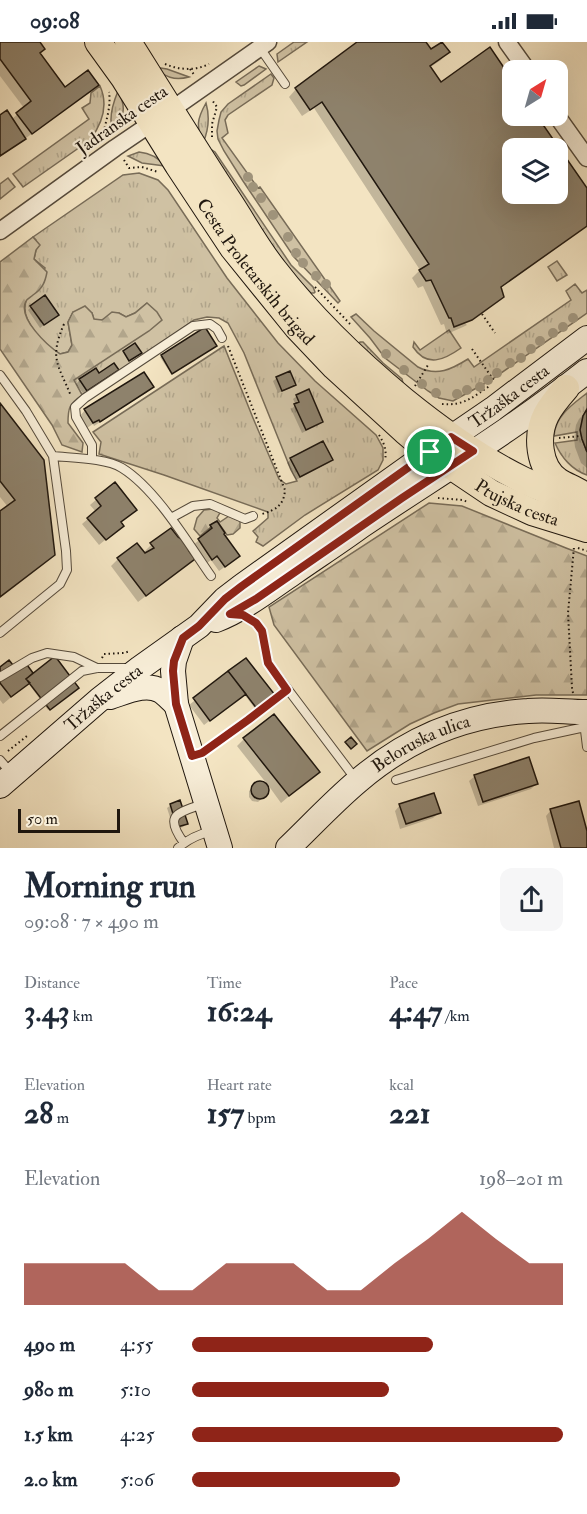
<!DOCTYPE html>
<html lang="en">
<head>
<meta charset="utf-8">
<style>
	:root { --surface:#fff; --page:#f6f6f7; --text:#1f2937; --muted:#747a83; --accent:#8f2418 }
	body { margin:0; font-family:"IM FELL Double Pica",serif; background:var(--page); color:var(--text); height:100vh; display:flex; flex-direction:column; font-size:22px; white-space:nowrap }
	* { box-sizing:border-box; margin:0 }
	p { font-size:20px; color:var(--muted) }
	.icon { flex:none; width:33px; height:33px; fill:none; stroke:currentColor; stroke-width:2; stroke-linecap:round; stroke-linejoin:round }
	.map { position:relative; height:806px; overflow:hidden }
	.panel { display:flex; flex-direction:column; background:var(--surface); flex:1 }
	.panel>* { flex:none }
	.needle { width:39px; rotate:37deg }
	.controls { position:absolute; left:502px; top:18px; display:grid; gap:12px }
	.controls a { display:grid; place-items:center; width:66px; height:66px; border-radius:12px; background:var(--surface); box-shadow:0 6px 24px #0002; font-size:30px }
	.scale { position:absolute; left:18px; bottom:15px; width:102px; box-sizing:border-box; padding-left:6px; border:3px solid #20170e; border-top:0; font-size:16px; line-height:21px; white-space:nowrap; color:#20170e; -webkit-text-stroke:4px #f7edd7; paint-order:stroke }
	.pin { position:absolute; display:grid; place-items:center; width:51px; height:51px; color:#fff; margin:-26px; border:3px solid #fff; border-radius:50%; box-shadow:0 2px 6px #0007 }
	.round { display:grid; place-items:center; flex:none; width:63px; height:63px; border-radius:12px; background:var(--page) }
	.headline { display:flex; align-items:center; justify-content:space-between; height:102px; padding:0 24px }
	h1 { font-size:33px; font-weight:700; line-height:45px }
	.figures { display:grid; grid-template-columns:repeat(3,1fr); gap:9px; height:102px; padding:6px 24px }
	.figures div { display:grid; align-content:center }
	.figures b { font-size:30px; font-weight:700 }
	.figures small { font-size:16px; font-weight:400 }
	.figures p { font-size:16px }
	.chart { height:168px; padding:12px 24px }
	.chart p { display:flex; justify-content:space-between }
	.chart svg { width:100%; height:108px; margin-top:6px; fill:var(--accent); opacity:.7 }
	ul { padding:0 24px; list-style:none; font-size:20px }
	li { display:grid; grid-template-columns:96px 72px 1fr; align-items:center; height:45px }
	li i { height:15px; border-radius:8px; background:var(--accent) }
	.status { display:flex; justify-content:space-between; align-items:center; height:42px; padding:0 30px; background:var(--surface); direction:ltr }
	.status svg { height:16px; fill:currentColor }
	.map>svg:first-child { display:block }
	.grass { fill:url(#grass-tufts); stroke:#786c58; stroke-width:1.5 }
	.forest { fill:url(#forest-firs); stroke:#786c58; stroke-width:1.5 }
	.shadow { fill:#0003 }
	.building { fill:#8e826c; stroke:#20170e; stroke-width:1.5; fill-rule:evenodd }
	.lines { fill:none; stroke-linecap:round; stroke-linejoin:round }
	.lane-casing { stroke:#554a3b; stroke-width:10 }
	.street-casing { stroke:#554a3b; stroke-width:19 }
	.secondary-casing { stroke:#20170e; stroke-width:26 }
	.primary-casing { stroke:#20170e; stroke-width:28 }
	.path { stroke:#20170e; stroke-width:2; stroke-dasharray:1.5 3; stroke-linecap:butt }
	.lane { stroke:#f7edd7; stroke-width:8 }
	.street { stroke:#f7edd7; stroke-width:16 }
	.secondary { stroke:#f7edd7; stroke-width:24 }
	.primary { stroke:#f3e4c2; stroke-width:26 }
	.tree { fill:#a0947c }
	.route-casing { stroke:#fff; stroke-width:12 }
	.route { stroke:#8f2418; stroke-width:8 }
	.labels { text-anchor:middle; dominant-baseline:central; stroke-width:4.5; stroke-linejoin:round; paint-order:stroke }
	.street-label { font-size:18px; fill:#20170e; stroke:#f7edd7 }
</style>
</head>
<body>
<div class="status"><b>09:08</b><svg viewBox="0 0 49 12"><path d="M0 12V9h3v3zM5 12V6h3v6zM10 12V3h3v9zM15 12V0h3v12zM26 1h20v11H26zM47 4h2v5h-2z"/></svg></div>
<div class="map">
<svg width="587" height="806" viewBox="0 0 587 806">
	<defs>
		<pattern id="grass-tufts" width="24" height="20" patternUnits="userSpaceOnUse" patternTransform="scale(1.5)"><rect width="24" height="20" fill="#cfc1a3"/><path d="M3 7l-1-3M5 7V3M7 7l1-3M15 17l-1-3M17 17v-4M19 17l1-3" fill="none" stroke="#b1a58b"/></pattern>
		<pattern id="forest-firs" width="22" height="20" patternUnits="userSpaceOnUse" patternTransform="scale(1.5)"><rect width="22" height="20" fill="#cfc1a3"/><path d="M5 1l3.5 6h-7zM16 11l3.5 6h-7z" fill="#b1a58b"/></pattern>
	</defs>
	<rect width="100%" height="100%" fill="#f3e4c2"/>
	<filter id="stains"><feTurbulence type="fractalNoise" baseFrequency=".00333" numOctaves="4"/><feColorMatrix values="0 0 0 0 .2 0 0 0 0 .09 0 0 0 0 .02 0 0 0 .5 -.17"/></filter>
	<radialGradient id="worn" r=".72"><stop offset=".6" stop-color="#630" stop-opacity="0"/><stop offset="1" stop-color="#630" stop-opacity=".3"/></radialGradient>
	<!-- grass -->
	<path class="grass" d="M 294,0 L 307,0 L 278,20 L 277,12 Z
		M 259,24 L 266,27 L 244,43 L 241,44 L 236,40 Z
		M 154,25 L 167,27 L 189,35 C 174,39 165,35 154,25 Z
		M 271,32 L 274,36 L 272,43 L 228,73 L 225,78 L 228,91 L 222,96 L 258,146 L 260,145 L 340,259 L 338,261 L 294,215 L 243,139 L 224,109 L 218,97 L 217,89 L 219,78 L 221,70 L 228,62 Z
		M 100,44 C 109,64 102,82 90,98 L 23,145 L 13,132 L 89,77 L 82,66 L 90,61 L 91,51 Z
		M 118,49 C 127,66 124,74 113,89 C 108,77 113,61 118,49 Z
		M 206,61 C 210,75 209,87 203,101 C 196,84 197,77 206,61 Z
		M 212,108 L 215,110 L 291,223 L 313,245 L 315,250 L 314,251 L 311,251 L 289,230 L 209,111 Z
		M 139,110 C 150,111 158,115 165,124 L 142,121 L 128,114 Z
		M 139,131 L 158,138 L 168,148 L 227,236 L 278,301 L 315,339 L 376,393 L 383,406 L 383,418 L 378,428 L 305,473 L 263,504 L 256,500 L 258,495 L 253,489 L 268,476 L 268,470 L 164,433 L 99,412 L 101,400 L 93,390 L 224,304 L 253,376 L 279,437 L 286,442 L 297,439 L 291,428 L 244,311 L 228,281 L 219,276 L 207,275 L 194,278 L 145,313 L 82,353 L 73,338 L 147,261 L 135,271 L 126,275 L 119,271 L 102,278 L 94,278 L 92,271 L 73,270 L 68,280 L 72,303 L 68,310 L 60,312 C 46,303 23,282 25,264 C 25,254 39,236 45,226 L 34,217 L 36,208 L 36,198 L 33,195 L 123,133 Z
		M 8,136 L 15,145 L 0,157 L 0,142 Z
		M 557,219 L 567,233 L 557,239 L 548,225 Z
		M 575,242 L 582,251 L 587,248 L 587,271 L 491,338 L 453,359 L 439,356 L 428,349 L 385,316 L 370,296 L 351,275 L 356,272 L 374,289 L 418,325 C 437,335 452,327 468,317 L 474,325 L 571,258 L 566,249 Z
		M 449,288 L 461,306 C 444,318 427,326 413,305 L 414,300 L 420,308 Z
		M 360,300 L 363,300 L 383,321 L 402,337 L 403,341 L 402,342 L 359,302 Z
		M 587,351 L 587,367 L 583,374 L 581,390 L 582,397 L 587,410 L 587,433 C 572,428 561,415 555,401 L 577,398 L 577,390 L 554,394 C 555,374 573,362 587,351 Z"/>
	<!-- forest -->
	<path class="forest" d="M 33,195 L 40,203 L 36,208 L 34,217 L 47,230 C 45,241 42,247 33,253 C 31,255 27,257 26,259 C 17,276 48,304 60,312 L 68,310 L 72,303 L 68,280 L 73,270 L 85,264 L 92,271 L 94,277 L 102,278 L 112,270 L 119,271 L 126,275 L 135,271 L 147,261 L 157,270 L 162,278 L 149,289 L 74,338 L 82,353 C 69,362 68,366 68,381 L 83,401 L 82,410 L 62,403 L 52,383 L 0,307 L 0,220 Z
		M 429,461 L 462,464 L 566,506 L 587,514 L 587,653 L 536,653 L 458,662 L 434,671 L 410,682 L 367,709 L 274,583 L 269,565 Z
		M 213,467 L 221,469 L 217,476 L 220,480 L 229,474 L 240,479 L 240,486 L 233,492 L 227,493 L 217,479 L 210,483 L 211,485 L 200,494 L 194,487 L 197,476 L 204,468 Z"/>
	<!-- shadow -->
	<path class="shadow" d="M 0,0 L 39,0 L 38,12 L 65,47 L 89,50 L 0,115 L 0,74 L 11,78 L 24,66 L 0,34 Z
		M 360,0 L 424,0 L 431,9 L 448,10 L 441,18 L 429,26 L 440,42 L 513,42 L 513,74 L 535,74 L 558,106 L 513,106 L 513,152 L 558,152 L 558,107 L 587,149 L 587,183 L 499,247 L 502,255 L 497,261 L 497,259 L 465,281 L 467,283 L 463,285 L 447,292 L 444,282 L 441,283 L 423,244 L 418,246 L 412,236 L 420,228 L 314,66 L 302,74 L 289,55 L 296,47 Z
		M 31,265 L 57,273 L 40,286 L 28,268 Z
		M 205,287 L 214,305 L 171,332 L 160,315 Z
		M 114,331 L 83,351 L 76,342 L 80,338 L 98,333 Z
		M 277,336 L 294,342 L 290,346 L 278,351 L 273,339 Z
		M 152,345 L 146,351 L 94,384 L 93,382 L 87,386 L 80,374 L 85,368 Z
		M 297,354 L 322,380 L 318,383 L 302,391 L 291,367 L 296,363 L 293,357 Z
		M 0,363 L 43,419 L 0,555 L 0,471 L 8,465 L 0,455 Z
		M 587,369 L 587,426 L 581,421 L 575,405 L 574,396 L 576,383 L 579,377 Z
		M 322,401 L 331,418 L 328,421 L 296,438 L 287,421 L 291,417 Z
		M 114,442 L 120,481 L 116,489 L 99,503 L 82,482 L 96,470 L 90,463 Z
		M 211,484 L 233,519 L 219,529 L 211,518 L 206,522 L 193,503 L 207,492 L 206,490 Z
		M 151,503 L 185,524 L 138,560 L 111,524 L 118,517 L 143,511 Z
		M 246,618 L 259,672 L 244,652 L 204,683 L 189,663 Z
		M 24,623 L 33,633 L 77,646 L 48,668 L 28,641 L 3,662 L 0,658 L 0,627 Z
		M 244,697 L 318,730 L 281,761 L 268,743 L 267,752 L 258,760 L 252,759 L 249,755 L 249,749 L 258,741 L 267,742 L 237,704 Z
		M 475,734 L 537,741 L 531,747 L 478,764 L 469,739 Z
		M 171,763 L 186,782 L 183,785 L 174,788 L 167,766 Z
		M 400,763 L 439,771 L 433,776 L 400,787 L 395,769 Z
		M 551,768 L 587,795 L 587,806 L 554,806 L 546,774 Z"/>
	<!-- building -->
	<path class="building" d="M 0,0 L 40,0 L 45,7 L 40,11 L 65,45 L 88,28 L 99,43 L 32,92 L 16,71 L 31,59 L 0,17 Z
		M 357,0 L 426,0 L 431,7 L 442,0 L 450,10 L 430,24 L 441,40 L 490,5 L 513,39 L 513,74 L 537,74 L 587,146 L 587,184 L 501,245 L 504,255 L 472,278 L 454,285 L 451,276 L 449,276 L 431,238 L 426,239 L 419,228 L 429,222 L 322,60 L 310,68 L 295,46 ZM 513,106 L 558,106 L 558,152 L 513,152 Z
		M 7,68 L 26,97 L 0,114 L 0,73 Z
		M 45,253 L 59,273 L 44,283 L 30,264 Z
		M 205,285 L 217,304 L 172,332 L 161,313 Z
		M 135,301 L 142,311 L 129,319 L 123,309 Z
		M 114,321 L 119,328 L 87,349 L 79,337 L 96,326 L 99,331 Z
		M 290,329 L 296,343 L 282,349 L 276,335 Z
		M 144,330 L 154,345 L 100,380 L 99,378 L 93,381 L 84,367 Z
		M 309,347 L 323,380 L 306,388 L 294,362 L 299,360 L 296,353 Z
		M 0,361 L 44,418 L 55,513 L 0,555 L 0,469 L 15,458 L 0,439 Z
		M 587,367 L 587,410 L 582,397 L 580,388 L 583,374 Z
		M 323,399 L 333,418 L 300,435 L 290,416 Z
		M 115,440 L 137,468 L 121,480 L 124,484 L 106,498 L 87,476 L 101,464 L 95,456 Z
		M 217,479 L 225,491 L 224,492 L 240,514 L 225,525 L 217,514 L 212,518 L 198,497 L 212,486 L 210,483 Z
		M 171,486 L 178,495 L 185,500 L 189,509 L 195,517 L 146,554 L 117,516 L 137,501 L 145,511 L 154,506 L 150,501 Z
		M 55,614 L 79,646 L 50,668 L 26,637 Z
		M 246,616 L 279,658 L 261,672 L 228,629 Z
		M 9,618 L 16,627 L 25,620 L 33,631 L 26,637 L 30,641 L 11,655 L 0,641 L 0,625 Z
		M 228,629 L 246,652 L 210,679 L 193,656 Z
		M 274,672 L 320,730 L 289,754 L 243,696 Z
		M 351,695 L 357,702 L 351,707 L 345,700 Z
		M 529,715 L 538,742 L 483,760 L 474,733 Z
		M251 748a9 9 0 1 1 18 0a9 9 0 1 1-18 0Z
		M 434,751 L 441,771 L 406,782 L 399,762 Z
		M 180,758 L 188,782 L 177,785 L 170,762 Z
		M 579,759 L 587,789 L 587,806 L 561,806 L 550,767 Z"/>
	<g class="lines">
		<!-- lane casing -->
		<g class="lane-casing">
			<path id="lane" d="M 260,6 L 285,42
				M 0,333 L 26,369 L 53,414 L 66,509 L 67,528 L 60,542 L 0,591
				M 53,414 C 72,416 106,416 122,426 C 156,447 188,501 211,534
				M 92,417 L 92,403 L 76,375 L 75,365 L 85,356 L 193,284 L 210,282 L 217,287 L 222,296
				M 171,476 L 193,464 L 210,462 L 245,477 L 253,474
				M 240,573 L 243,573 L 256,581 L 262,589 L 268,621 L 357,739
				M 0,635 L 32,616 L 47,611 L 74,615 L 97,626
				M 584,680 L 587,705
				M 0,694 L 82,629 L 97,626 L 131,626
				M 195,713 L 202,711 L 248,678 L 287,648
				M 0,718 L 12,732
				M 396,738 L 534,696 L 585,685
				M 184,801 C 163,772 178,771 203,762
				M 178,806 C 188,797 199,792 212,789"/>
		</g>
		<!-- street casing -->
		<g class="street-casing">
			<path id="street" d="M 507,0 L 527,28
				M 557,74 L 587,116
				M 0,189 L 115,106 L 171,68 L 268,0"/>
		</g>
		<!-- secondary casing -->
		<g class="secondary-casing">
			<g id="secondary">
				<path d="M 216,578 C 244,567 268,548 293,531 C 316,515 339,500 361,484 C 437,433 515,386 587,329"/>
				<path d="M 182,596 L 174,619 L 173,629 L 176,662 L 220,806"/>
				<path d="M 110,655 C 126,650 146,640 161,649 C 167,653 171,658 176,662"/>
				<path id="s1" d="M 0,744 L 99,658 L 140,626 L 199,584 L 225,557 L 242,544 L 430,410 L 493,367 L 587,296"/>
				<path id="s2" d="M 288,806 C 311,784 333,760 358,739 C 407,697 463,673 528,669 C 547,667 567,670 587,670"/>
			</g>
		</g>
		<!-- primary casing -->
		<g class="primary-casing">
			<g id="primary">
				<path id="s3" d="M 98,0 L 124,36 L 178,123 L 233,206 L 297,285 L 335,325 L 405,389 L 430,410 L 491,451 L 532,470 L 587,487"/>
				<path d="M 128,0 C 162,54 195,108 230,161 C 245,184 258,208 275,229 C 312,277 356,319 403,358 C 440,388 480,417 523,438 C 544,448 566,456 587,463"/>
				<path d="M 566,346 C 559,354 551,363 546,373 C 536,393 538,425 558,439 C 564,443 572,446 579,450"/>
			</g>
		</g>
		<!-- path -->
		<path class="path" d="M 165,22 C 179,28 195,29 209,22
			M 190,27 L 195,34
			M 107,94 L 104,88 C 107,76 111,63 109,50
			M 212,95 L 212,82 L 217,65 L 212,58
			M 124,118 L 129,126 L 142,125 L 158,130
			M 315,245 L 350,282
			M 482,272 L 495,291
			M 64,282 C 49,317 58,322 71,354
			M 228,304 L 285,448 C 284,463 276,468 262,472
			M 472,307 L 495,340
			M 415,344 L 428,323
			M 442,362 C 464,364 473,355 491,343
			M 379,393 C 384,401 387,408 385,418
			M 559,396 L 581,394
			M 438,456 L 462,458 L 468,460
			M 578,506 L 587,509
			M 102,616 L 104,612 L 124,611 L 130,609
			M 573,651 L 572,646 L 568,571 L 574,505
			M 8,709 L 27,694"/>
		<!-- lane -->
		<use href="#lane" class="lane"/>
		<!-- street -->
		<use href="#street" class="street"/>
		<!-- secondary -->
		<use href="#secondary" class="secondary"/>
		<!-- primary -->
		<use href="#primary" class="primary"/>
	</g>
	<!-- trees -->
	<g class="tree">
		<circle cx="248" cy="135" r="5"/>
		<circle cx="253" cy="145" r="5"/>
		<circle cx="261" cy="156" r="5"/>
		<circle cx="273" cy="173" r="5"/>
		<circle cx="288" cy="195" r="5"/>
		<circle cx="296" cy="211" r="5"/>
		<circle cx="303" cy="221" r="5"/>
		<circle cx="316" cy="234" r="5"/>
		<circle cx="326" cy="242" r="5"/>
		<circle cx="573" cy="276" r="5"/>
		<circle cx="563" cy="285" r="5"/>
		<circle cx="553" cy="291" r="5"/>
		<circle cx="540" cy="299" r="5"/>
		<circle cx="531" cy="307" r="5"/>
		<circle cx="386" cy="312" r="5"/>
		<circle cx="521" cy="316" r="5"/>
		<circle cx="510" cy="321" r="5"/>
		<circle cx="404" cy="328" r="5"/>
		<circle cx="497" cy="331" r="5"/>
		<circle cx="488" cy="338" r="5"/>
		<circle cx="422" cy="342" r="5"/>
		<circle cx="480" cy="345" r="5"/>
		<circle cx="467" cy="348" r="5"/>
		<circle cx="436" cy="351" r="5"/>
		<circle cx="457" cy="352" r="5"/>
	</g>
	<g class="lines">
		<!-- route casing -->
		<g class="route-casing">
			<path id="route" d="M 451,395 L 473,409 L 402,456 L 256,557 L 230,572 L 243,573 L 256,581 L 262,589 L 268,621 L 287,648 L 248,678 L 202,711 L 192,714 L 176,662 L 173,629 L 174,619 L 183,596 L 199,584 L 225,557 L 242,544 Z"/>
		</g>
		<!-- route -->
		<use href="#route" class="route"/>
	</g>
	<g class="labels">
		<!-- street labels -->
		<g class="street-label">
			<text transform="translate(122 78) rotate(-35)">Jadranska cesta</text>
			<text stroke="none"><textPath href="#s3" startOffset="279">Cesta Proletarskih brigad</textPath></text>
			<text stroke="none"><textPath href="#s1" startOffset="642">Tržaška cesta</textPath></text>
			<text stroke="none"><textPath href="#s3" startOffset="632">Ptujska cesta</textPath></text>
			<text stroke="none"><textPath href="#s1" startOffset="136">Tržaška cesta</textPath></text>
			<text stroke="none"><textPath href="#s2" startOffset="171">Beloruska ulica</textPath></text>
		</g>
	</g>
	<rect width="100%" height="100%" filter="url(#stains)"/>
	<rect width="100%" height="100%" fill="url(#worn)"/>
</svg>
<div class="controls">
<a><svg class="needle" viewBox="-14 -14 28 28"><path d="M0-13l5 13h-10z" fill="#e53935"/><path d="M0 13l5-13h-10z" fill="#747a83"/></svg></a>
<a><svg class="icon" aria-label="layers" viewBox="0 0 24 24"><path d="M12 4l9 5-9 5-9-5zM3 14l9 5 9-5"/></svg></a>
</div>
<div class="scale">50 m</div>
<div class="pin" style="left:430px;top:410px;background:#1e9e55"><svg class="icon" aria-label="arrive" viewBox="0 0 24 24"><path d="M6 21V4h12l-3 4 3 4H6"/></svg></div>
</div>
<section class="panel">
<div class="headline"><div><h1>Morning run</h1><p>09:08 · 7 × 490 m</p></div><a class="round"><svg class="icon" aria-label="share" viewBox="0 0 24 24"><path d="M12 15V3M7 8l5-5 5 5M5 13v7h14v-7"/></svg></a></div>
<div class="figures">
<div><p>Distance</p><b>3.43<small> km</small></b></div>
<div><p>Time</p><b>16:24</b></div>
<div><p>Pace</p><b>4:47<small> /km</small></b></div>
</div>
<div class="figures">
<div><p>Elevation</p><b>28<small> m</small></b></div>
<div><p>Heart rate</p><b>157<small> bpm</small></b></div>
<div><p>kcal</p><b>221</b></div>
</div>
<div class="chart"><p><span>Elevation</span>198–201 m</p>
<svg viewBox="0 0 160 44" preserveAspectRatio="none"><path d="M0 44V27L10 27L20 27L30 27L40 38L50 38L60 27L70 27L80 27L90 38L100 38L110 27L120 17L130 6L140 17L150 27L160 27V44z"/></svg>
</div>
<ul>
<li><b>490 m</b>4:55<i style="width:65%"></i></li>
<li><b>980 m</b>5:10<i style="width:53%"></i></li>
<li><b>1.5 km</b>4:25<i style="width:100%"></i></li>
<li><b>2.0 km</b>5:06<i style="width:56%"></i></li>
</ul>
</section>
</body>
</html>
